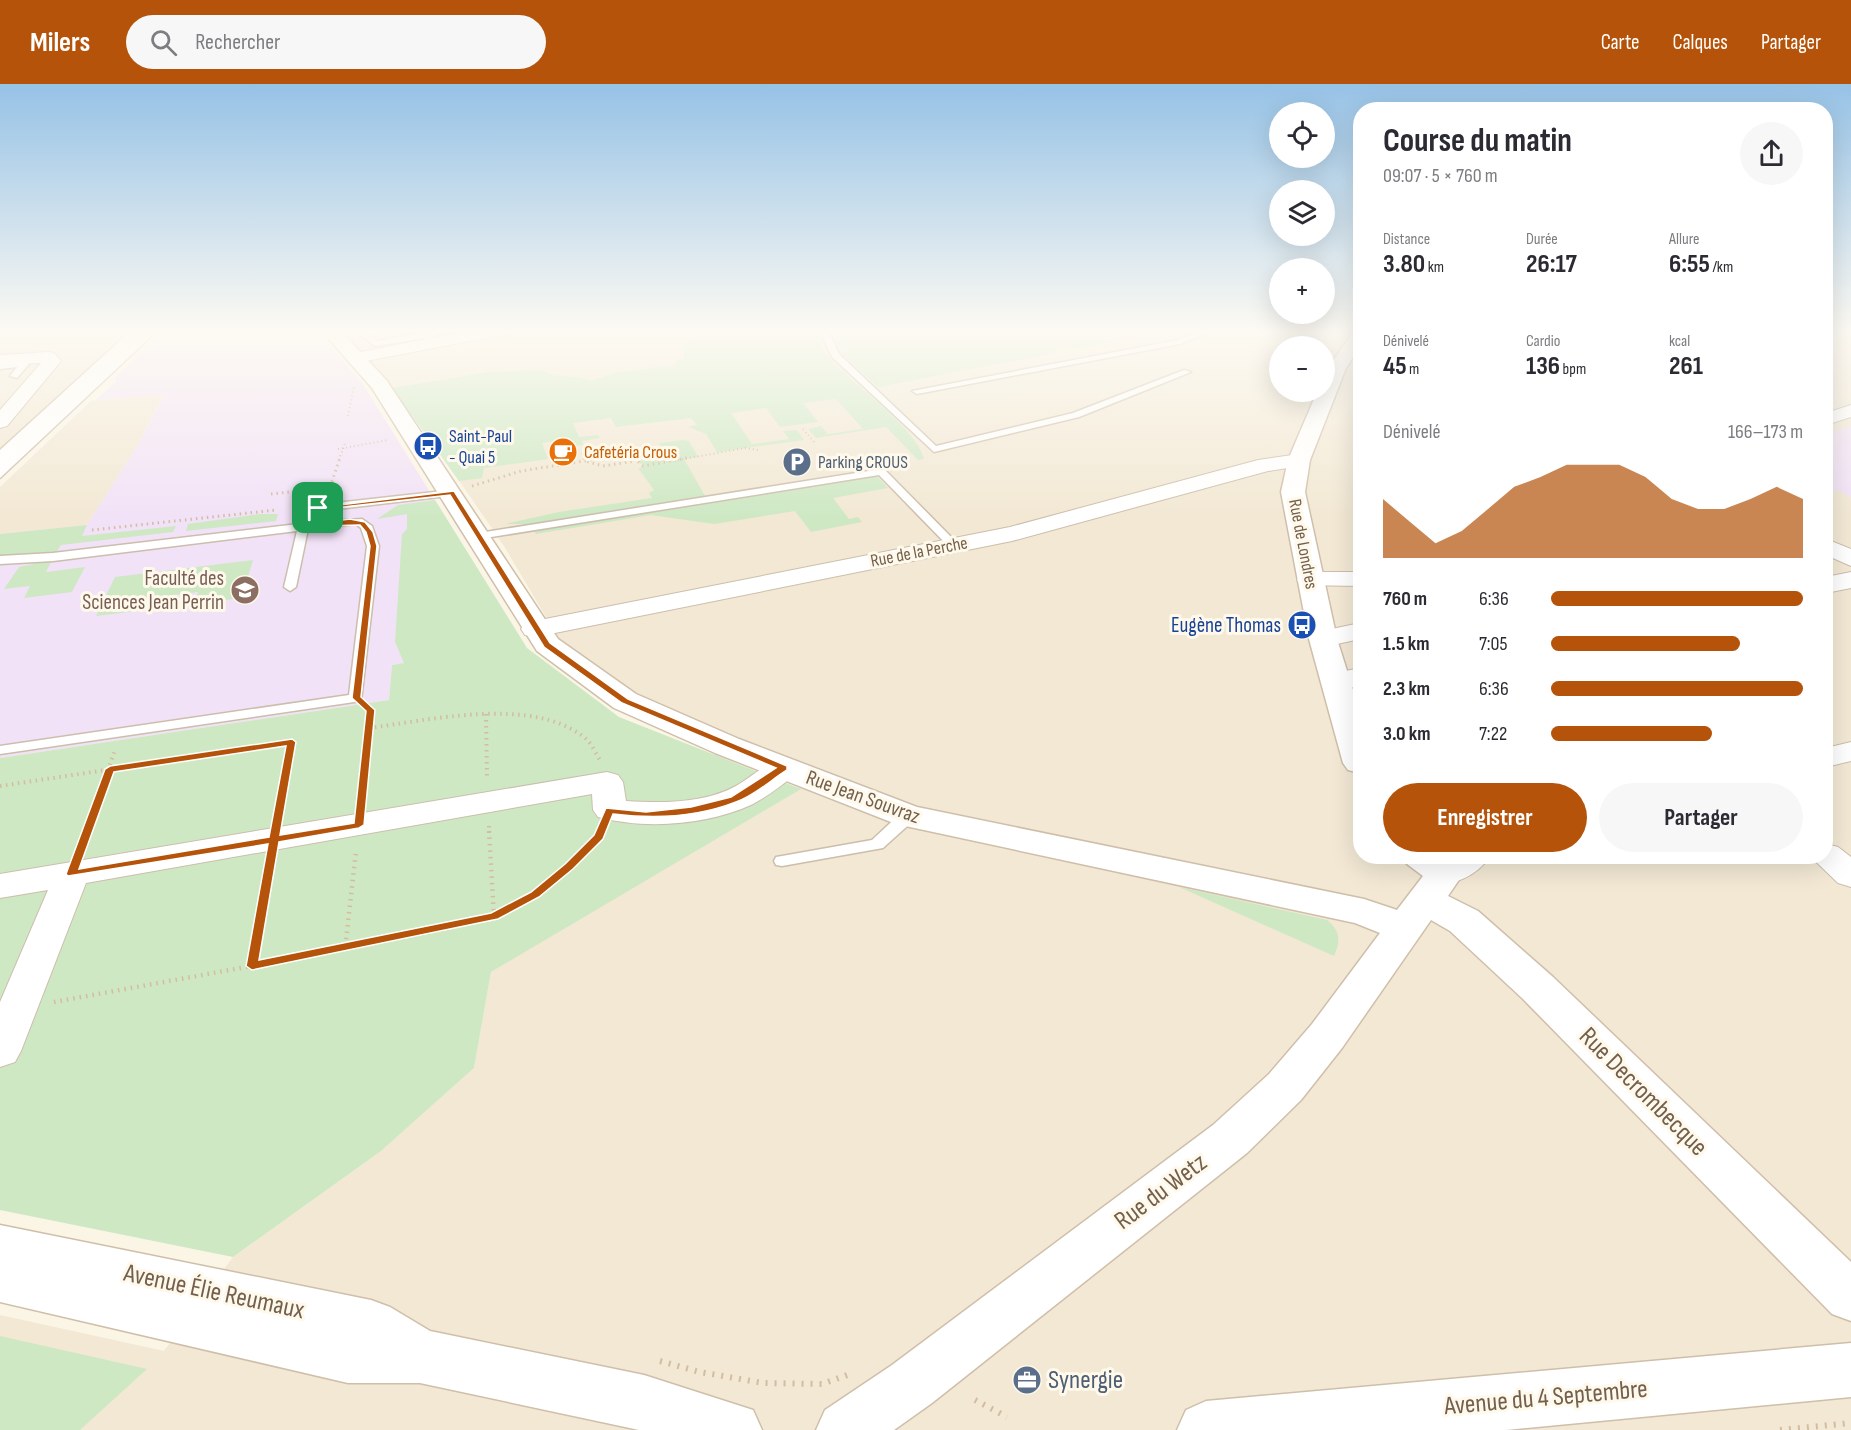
<!DOCTYPE html>
<html lang="fr">
<head>
<meta charset="utf-8">
<style>
	:root { --surface:#fff; --page:#f7f7f7; --text:#2b2b33; --muted:#7c7c81; --accent:#b45309 }
	body { margin:0; font-family:"Sofia Sans Condensed",sans-serif; background:var(--page); color:var(--text); height:100vh; display:flex; flex-direction:column; font-size:22px; white-space:nowrap }
	* { box-sizing:border-box; margin:0 }
	p { font-size:20px; color:var(--muted) }
	.icon { flex:none; width:33px; height:33px; fill:none; stroke:currentColor; stroke-width:2; stroke-linecap:round; stroke-linejoin:round }
	.map { position:relative; flex:1; overflow:hidden }
	.panel { position:absolute; left:1353px; top:18px; width:480px; height:762px; display:flex; flex-direction:column; background:var(--surface); border-radius:24px; box-shadow:0 6px 24px #0002 }
	.panel>* { flex:none }
	.controls { position:absolute; left:1269px; top:18px; display:grid; gap:12px }
	.controls a { display:grid; place-items:center; width:66px; height:66px; border-radius:50%; background:var(--surface); box-shadow:0 6px 24px #0002; font-size:30px }
	.pin { position:absolute; display:grid; place-items:center; width:51px; height:51px; color:#fff; margin:-26px; border-radius:12px; box-shadow:0 3px 9px #0006 }
	.round { display:grid; place-items:center; flex:none; width:63px; height:63px; border-radius:32px; background:var(--page) }
	.summary { display:flex; align-items:center; justify-content:space-between; height:102px; padding:0 30px }
	h1 { font-size:33px; font-weight:700; line-height:45px }
	.figures { display:grid; grid-template-columns:repeat(3,1fr); gap:9px; height:102px; padding:6px 30px }
	.figures div { display:grid; align-content:center }
	.figures b { font-size:26px; font-weight:700 }
	.figures small { font-size:16px; font-weight:400 }
	.figures p { font-size:16px }
	.chart { height:168px; padding:12px 30px }
	.chart p { display:flex; justify-content:space-between }
	.chart svg { width:100%; height:108px; margin-top:6px; fill:var(--accent); opacity:.7 }
	.cta { display:flex; gap:12px; margin-top:auto; padding:12px 30px }
	.cta a { flex:1; height:69px; border-radius:36px; background:var(--accent); color:#fff; font-size:24px; font-weight:700; line-height:69px; text-align:center }
	.cta a+a { background:var(--page); color:var(--text) }
	ul { padding:0 30px; list-style:none; font-size:20px }
	li { display:grid; grid-template-columns:96px 72px 1fr; align-items:center; height:45px }
	li i { height:15px; border-radius:8px; background:var(--accent) }
	header { display:flex; align-items:center; gap:36px; box-sizing:border-box; height:84px; padding:0 30px; background:var(--accent); color:#fff }
	header strong { font-size:28px }
	nav { display:flex; gap:33px; margin-inline-start:auto; font-size:21px }
	.search { width:420px; height:54px; background:var(--page); display:flex; align-items:center; gap:15px; box-sizing:border-box; padding:0 21px; border-radius:33px; color:var(--muted); font-size:22px }
	.map>svg:first-child { display:block }
	.residential { fill:#f2e8d4; fill-rule:evenodd }
	.education { fill:#f2e2f7 }
	.green { fill:#cee8c4 }
	.lines { fill:none; stroke-linecap:round; stroke-linejoin:round }
	.lane-casing { stroke:#ccbeac; stroke-width:3 }
	.street-casing { stroke:#ccbeac; stroke-width:2 }
	.secondary-casing { stroke:#cfbfaa; stroke-width:3 }
	.path-far4 { stroke:#d4bca1; stroke-width:2; stroke-dasharray:1 3; stroke-linecap:butt }
	.path-far3 { stroke:#d4bca1; stroke-width:3; stroke-dasharray:1.5 4; stroke-linecap:butt }
	.path-far2 { stroke:#d4bca1; stroke-width:4; stroke-dasharray:1.5 4.5; stroke-linecap:butt }
	.path-far1 { stroke:#d4bca1; stroke-width:4.5; stroke-dasharray:1.5 5; stroke-linecap:butt }
	.path { stroke:#d4bca1; stroke-width:6; stroke-dasharray:2 7; stroke-linecap:butt }
	.lane { fill:#fff; fill-rule:evenodd }
	.street { fill:#fff; fill-rule:evenodd }
	.secondary { fill:#fff; fill-rule:evenodd }
	.route { fill:#b45309; stroke:#fff; stroke-width:1.5; fill-rule:evenodd }
	.labels { text-anchor:middle; dominant-baseline:central; stroke-width:6; stroke-linejoin:round; paint-order:stroke }
	.far-transit-label { font-size:18px; fill:#164399; stroke:#fef9eb; text-anchor:start }
	.far-food-label { font-size:18px; fill:#c56008; stroke:#fef9eb; text-anchor:start }
	.far-service-label { font-size:18px; fill:#4e5e75; stroke:#fef9eb; text-anchor:start }
	.far-street-label { font-size:18px; fill:#735f4c; stroke:#fef9eb }
	.education-label { font-size:21px; fill:#785e54; stroke:#fef9eb; text-anchor:end }
	.transit-label { font-size:21px; fill:#164399; stroke:#fef9eb; text-anchor:end }
	.street-label { font-size:21px; fill:#735f4c; stroke:#fef9eb }
	.near-street-label { font-size:26px; fill:#735f4c; stroke:#fef9eb }
	.near-service-label { font-size:26px; fill:#4e5e75; stroke:#fef9eb; text-anchor:start }
</style>
</head>
<body>
<header>
<strong>Milers</strong>
<div class="search"><svg class="icon" aria-label="search" viewBox="0 0 24 24"><circle cx="10" cy="10" r="6"/><path d="M15 15l6 6"/></svg>Rechercher</div>
<nav><a>Carte</a><a>Calques</a><a>Partager</a></nav>
</header>
<div class="map">
<svg width="1851" height="1346" viewBox="0 0 1851 1346">
	<rect width="100%" height="100%" fill="#fbf5e5"/>
	<!-- residential -->
	<path class="residential" d="M 0,245 L 131,245 L 0,368 Z
		M 341,245 L 1360,245 L 1360,772 L 1826,772 L 1826,245 L 1851,245 L 1851,1346 L 0,1346 L 0,1231 L 164,1267 L 233,1173 L 381,1067 L 474,984 L 491,888 L 822,690 L 642,619 L 559,555 L 504,462 L 427,350 L 389,300 ZM 1280,262 L 1324,262 L 1324,308 L 1280,308 Z
		M 164,310 L 136,364 L 87,441 L 0,450 L 0,403 L 91,317 Z"/>
	<!-- education -->
	<path class="education" d="M 314,245 L 361,297 L 525,561 L 392,581 L 389,616 L 0,674 L 0,450 L 87,441 L 136,364 L 164,311 L 96,316 L 117,297 L 115,294 L 165,246 Z
		M 1851,342 L 1851,413 L 1837,406 L 1826,407 L 1826,350 Z"/>
	<!-- green -->
	<path class="green" d="M 706,245 L 735,245 L 745,254 L 788,252 L 790,245 L 814,245 C 819,255 822,266 829,274 C 851,299 917,344 924,375 L 918,376 L 886,343 L 816,354 L 808,345 L 821,342 L 828,350 L 863,345 L 836,315 L 803,319 L 818,338 L 780,343 L 766,324 L 731,329 L 752,360 L 789,355 L 783,347 L 797,346 L 804,356 L 717,368 L 706,350 L 688,343 L 697,341 L 691,334 L 616,343 L 611,334 L 573,339 L 579,353 L 598,351 L 600,354 L 582,357 L 583,361 L 574,362 L 570,355 L 542,359 L 548,375 L 484,384 L 482,394 L 459,397 L 392,304 L 489,288 L 542,286 C 556,297 575,288 590,297 L 614,289 L 676,281 L 676,276 L 684,275 L 683,259 Z
		M 831,245 L 1181,245 L 878,303 L 843,271 Z
		M 683,356 L 689,357 L 698,373 L 684,375 L 705,412 L 526,440 L 505,440 L 559,428 L 652,414 L 649,409 L 654,406 L 638,384 L 644,383 L 638,377 L 667,373 L 659,359 Z
		M 877,392 L 888,404 L 833,414 L 849,435 L 858,433 L 862,438 L 811,448 L 795,427 L 714,440 L 651,431 L 536,450 L 534,446 Z
		M 435,416 L 527,564 L 619,633 L 801,705 L 491,888 L 474,984 L 381,1067 L 233,1173 L 0,1126 L 0,674 L 389,616 L 392,581 L 404,579 L 395,558 L 402,450 L 407,445 L 407,430 L 377,435 L 398,421 Z
		M 260,430 L 278,430 L 276,437 L 186,447 L 188,440 Z
		M 87,441 L 82,452 L 176,442 L 173,448 L 61,461 L 56,469 L 0,472 L 0,450 Z
		M 52,476 L 46,488 L 85,483 L 72,508 L 24,514 L 30,502 L 4,505 L 19,483 Z
		M 253,476 L 242,514 L 194,520 L 198,508 L 150,514 L 145,526 L 96,532 L 115,493 Z
		M 1179,803 L 1327,836 C 1340,846 1341,857 1334,872 Z
		M 0,1252 L 147,1285 L 80,1346 L 0,1346 Z"/>
	<g class="lines">
		<!-- lane casing -->
		<g class="lane-casing">
			<path id="lane" d="M 150,245 L 159,245 L 0,394 L 0,385 Z
				M 378,245 L 395,245 L 370,251 L 377,257 L 445,245 L 462,245 L 432,252 L 436,256 L 432,258 L 424,254 L 375,262 L 360,250 Z
				M 819,245 L 827,245 L 839,270 L 936,362 L 1073,329 L 1184,286 L 1191,288 L 1079,333 L 934,368 L 832,273 Z
				M 1205,245 L 1216,245 L 1180,260 L 917,310 L 912,307 L 1178,256 Z
				M 25,277 L 29,280 L 17,294 L 10,292 L 17,283 L 0,285 L 0,279 Z
				M 881,385 L 885,386 L 957,459 L 957,463 L 949,463 L 879,391 L 479,455 L 473,452 L 479,449 Z
				M 452,406 L 456,407 L 456,411 L 321,427 L 311,433 L 310,438 L 362,435 L 372,442 L 379,462 L 361,617 L 0,670 L 0,662 L 349,611 L 367,462 L 361,444 L 356,440 L 308,445 L 296,503 L 290,507 L 284,503 L 297,447 L 53,477 L 0,480 L 0,472 L 53,469 L 298,440 L 302,429 L 318,421 Z
				M 908,727 L 914,728 L 916,732 L 914,736 L 883,764 L 782,782 L 776,781 L 774,777 L 776,773 L 782,772 L 872,756 L 902,728 Z"/>
		</g>
		<!-- street casing -->
		<g class="street-casing">
			<path id="street" d="M 480,245 L 515,245 L 507,250 L 355,279 L 346,274 L 355,269 Z
				M 48,268 L 54,269 L 61,277 L 7,342 L 0,344 L 0,326 L 41,279 L 0,281 L 0,271 Z
				M 1851,321 L 1851,333 L 1826,341 L 1826,329 Z
				M 1299,370 L 1307,371 L 1310,376 L 1307,381 L 1268,387 L 1012,457 L 535,553 L 525,551 L 521,545 L 525,539 L 535,537 L 1010,443 L 1258,376 Z
				M 1826,455 L 1851,465 L 1851,482 L 1826,471 Z
				M 1310,488 L 1360,488 L 1360,502 L 1301,501 L 1297,496 L 1301,491 Z
				M 1851,488 L 1851,504 L 1826,509 L 1826,493 Z
				M 1360,539 L 1360,555 L 1323,563 L 1313,561 L 1309,555 L 1313,549 Z
				M 1360,584 L 1360,602 L 1337,606 L 1327,603 L 1323,597 L 1327,591 Z
				M 1851,658 L 1851,677 L 1826,683 L 1826,664 Z
				M 784,674 L 795,677 L 800,684 L 795,691 C 782,701 768,712 753,720 C 708,741 646,746 598,733 L 593,726 L 592,710 L 86,799 L 21,967 L 15,978 L 0,983 L 0,918 L 48,806 L 0,814 L 0,790 L 607,688 L 618,691 L 623,698 L 626,717 C 662,719 703,720 736,702 C 752,693 765,679 784,674 Z
				M 1826,760 L 1838,763 L 1851,773 L 1851,803 L 1838,799 L 1810,772 L 1826,772 Z
				M 1447,772 L 1490,772 C 1478,791 1452,804 1431,798 L 1426,790 L 1431,782 Z"/>
		</g>
		<!-- secondary casing -->
		<g class="secondary-casing">
			<path id="secondary" d="M 133,245 L 152,245 L 8,383 L 0,385 L 0,366 Z
				M 320,245 L 339,245 L 387,297 L 558,555 L 636,610 L 739,655 L 917,723 L 1364,815 L 1397,826 L 1423,792 L 1407,780 L 1402,772 C 1427,772 1448,766 1463,790 L 1448,812 L 1478,827 L 1553,893 L 1851,1178 L 1851,1237 L 1832,1230 L 1523,915 L 1450,847 L 1431,836 L 1342,964 L 1301,1016 L 1247,1069 L 932,1319 L 894,1346 L 816,1346 L 825,1326 L 892,1281 L 1213,1041 L 1269,990 L 1312,940 L 1380,849 L 1355,839 L 896,740 L 715,669 L 614,624 L 537,567 L 372,304 Z
				M 1360,246 L 1360,263 L 1346,284 L 1310,376 L 1305,408 L 1337,555 L 1360,628 L 1360,689 L 1348,686 L 1343,679 L 1309,555 L 1281,408 L 1288,376 L 1317,308 L 1324,308 L 1328,284 L 1354,247 Z
				M 0,1141 L 371,1216 L 390,1223 L 430,1247 L 644,1291 L 753,1326 L 762,1346 L 639,1346 L 420,1299 L 348,1299 L 0,1218 Z
				M 1851,1259 L 1851,1313 L 1506,1346 L 1177,1346 L 1186,1326 L 1206,1317 Z"/>
		</g>
		<!-- path-far4 -->
		<path class="path-far4" d="M 348,332 L 354,303
			M 803,345 L 814,358
			M 338,365 L 388,356
			M 582,369 L 585,376
			M 631,371 L 635,376
			M 339,376 L 345,359
			M 593,376 L 624,371
			M 678,376 L 745,364 L 758,366"/>
		<!-- path-far3 -->
		<path class="path-far3" d="M 584,374 L 585,377 L 603,382 L 635,377
			M 634,374 L 643,382 L 687,374
			M 472,402 L 521,387 L 603,374
			M 330,403 L 340,374
			M 271,410 L 317,405
			M 92,446 L 276,426"/>
		<!-- path-far2 -->
		<path class="path-far2" d="M 486,630 L 487,696
			M 369,644 C 431,636 530,612 584,653 C 592,659 595,669 600,676
			M 0,702 L 292,658 L 278,731
			M 362,714 L 371,626
			M 489,742 L 489,749
			M 86,749 L 115,666"/>
		<!-- path-far1 -->
		<path class="path-far1" d="M 489,747 L 494,832
			M 82,761 L 87,747
			M 345,865 C 406,851 480,844 534,812 C 559,796 580,771 600,749
			M 252,882 L 270,779
			M 54,918 L 345,865 L 356,767"/>
		<!-- path -->
		<path class="path" d="M 660,1277 L 700,1288 L 763,1299 L 822,1300 L 850,1290
			M 975,1316 L 1007,1333
			M 1780,1346 L 1851,1339"/>
		<!-- lane -->
		<use href="#lane" class="lane"/>
		<!-- street -->
		<use href="#street" class="street"/>
		<!-- secondary -->
		<use href="#secondary" class="secondary"/>
	</g>
	<!-- sky -->
	<linearGradient id="sky" x2="0" y2="1"><stop stop-color="#96c2e6"/><stop offset="0.57" stop-color="#fdfaf3"/><stop offset="1" stop-color="#fdfaf3" stop-opacity="0"/></linearGradient>
	<rect width="1851" height="433" fill="url(#sky)"/>
	<!-- route -->
	<path class="route" d="M 454,407 L 550,559 L 628,615 L 787,682 L 787,686 C 771,696 754,712 736,718 C 698,733 653,735 613,730 L 603,755 L 573,785 L 539,813 L 498,835 L 252,886 L 246,882 L 268,760 L 68,792 L 66,790 L 105,685 L 110,682 L 292,655 L 296,658 L 280,751 L 354,739 L 366,627 L 352,614 L 370,462 L 366,448 L 360,441 L 321,442 L 321,431 L 315,424 ZM 450,411 L 544,563 L 622,619 L 776,684 L 731,713 L 691,723 L 646,728 L 606,724 L 594,751 L 565,780 L 531,808 L 491,829 L 259,876 L 279,758 L 359,744 L 364,741 L 375,626 L 361,613 L 377,462 L 373,448 L 365,438 L 350,435 L 327,438 L 329,430 L 324,425 ZM 286,662 L 269,753 L 79,785 L 114,688 Z"/>
	<!-- icons -->
	<defs>
		<g id="bus-disc" transform="scale(1.5)"><circle r="9.5" fill="#1a4fb4" stroke="#fef9eb"/><path d="M-5-6H5V4H4V6H2V4H-2V6H-4V4H-5ZM-3.5-4V0h7V-4ZM-3.5 1.2v1.5H-2V1.2ZM2 1.2v1.5H3.5V1.2Z" fill="#fff"/></g>
		<g id="cafe-disc" transform="scale(1.5)"><circle r="9.5" fill="#e8710a" stroke="#fef9eb"/><path d="M-5.5-4.5H6V0H3Q3 3.5 0 3.5H-2.5Q-5.5 3.5-5.5 0ZM3-3.2v2h1.7v-2ZM-6 4.5H4V6H-6Z" fill="#fff"/></g>
		<g id="parking-disc" transform="scale(1.5)"><circle r="9.5" fill="#5c6f8a" stroke="#fef9eb"/><path d="M-3.5-5.5H1a3.5 3.5 0 0 1 0 7H-1V5.5H-3.5ZM-1-3.4V-.6H.8a1.4 1.4 0 0 0 0-2.8Z" fill="#fff"/></g>
		<g id="university-disc" transform="scale(1.5)"><circle r="9.5" fill="#8d6e63" stroke="#fef9eb"/><path d="M0-5L7-2L0 1L-7-2ZM-4 1L0 2.5L4 1V4Q0 6-4 4Z" fill="#fff"/></g>
		<g id="office-disc" transform="scale(1.5)"><circle r="9.5" fill="#5c6f8a" stroke="#fef9eb"/><path d="M-6-3h4V-5.5h4V-3h4V5H-6ZM-1-4.5V-3h2v-1.5ZM-6 0V1H6V0Z" fill="#fff"/></g>
	</defs>
	<g fill-rule="evenodd">
		<use href="#bus-disc" x="428" y="362"/>
		<use href="#cafe-disc" x="563" y="368"/>
		<use href="#parking-disc" x="797" y="378"/>
		<use href="#university-disc" x="245" y="506"/>
		<use href="#bus-disc" x="1302" y="541"/>
		<use href="#office-disc" x="1027" y="1296"/>
	</g>
	<g class="labels">
		<!-- far-transit labels -->
		<g class="far-transit-label">
			<text x="449" y="352">Saint-Paul<tspan x="449" dy="21">- Quai 5</tspan></text>
		</g>
		<!-- far-food labels -->
		<g class="far-food-label">
			<text x="584" y="368">Cafetéria Crous</text>
		</g>
		<!-- far-service labels -->
		<g class="far-service-label">
			<text x="818" y="378">Parking CROUS</text>
		</g>
		<!-- far-street labels -->
		<g class="far-street-label">
			<text transform="translate(1303 460) rotate(79)">Rue de Londres</text>
			<text transform="translate(919 468) rotate(-11)">Rue de la Perche</text>
		</g>
		<!-- education labels -->
		<g class="education-label">
			<text x="224" y="494">Faculté des<tspan x="224" dy="24">Sciences Jean Perrin</tspan></text>
		</g>
		<!-- transit labels -->
		<g class="transit-label">
			<text x="1281" y="541">Eugène Thomas</text>
		</g>
		<!-- street labels -->
		<g class="street-label">
			<text transform="translate(863 713) rotate(20)">Rue Jean Souvraz</text>
		</g>
		<!-- near-street labels -->
		<g class="near-street-label">
			<text transform="translate(1643 1008) rotate(45)">Rue Decrombecque</text>
			<text transform="translate(1161 1108) rotate(-37)">Rue du Wetz</text>
			<text transform="translate(214 1208) rotate(12)">Avenue Élie Reumaux</text>
			<text transform="translate(1546 1314) rotate(-5)">Avenue du 4 Septembre</text>
		</g>
		<!-- near-service labels -->
		<g class="near-service-label">
			<text x="1048" y="1296">Synergie</text>
		</g>
	</g>
</svg>
<div class="controls">
<a><svg class="icon" aria-label="locate" viewBox="0 0 24 24"><circle cx="12" cy="12" r="6"/><path d="M12 2v4M12 18v4M2 12h4M18 12h4"/></svg></a>
<a><svg class="icon" aria-label="layers" viewBox="0 0 24 24"><path d="M12 4l9 5-9 5-9-5zM3 14l9 5 9-5"/></svg></a>
<a>+</a>
<a>−</a>
</div>
<div class="pin" style="left:318px;top:424px;background:#1e9e55"><svg class="icon" aria-label="arrive" viewBox="0 0 24 24"><path d="M6 21V4h12l-3 4 3 4H6"/></svg></div>
<section class="panel">
<div class="summary"><div><h1>Course du matin</h1><p>09:07 · 5 × 760 m</p></div><a class="round"><svg class="icon" aria-label="share" viewBox="0 0 24 24"><path d="M12 15V3M7 8l5-5 5 5M5 13v7h14v-7"/></svg></a></div>
<div class="figures">
<div><p>Distance</p><b>3.80<small> km</small></b></div>
<div><p>Durée</p><b>26:17</b></div>
<div><p>Allure</p><b>6:55<small> /km</small></b></div>
</div>
<div class="figures">
<div><p>Dénivelé</p><b>45<small> m</small></b></div>
<div><p>Cardio</p><b>136<small> bpm</small></b></div>
<div><p>kcal</p><b>261</b></div>
</div>
<div class="chart"><p><span>Dénivelé</span>166–173 m</p>
<svg viewBox="0 0 160 44" preserveAspectRatio="none"><path d="M0 44V20L10 29L20 38L30 33L40 24L50 15L60 11L70 6L80 6L90 6L100 11L110 20L120 24L130 24L140 20L150 15L160 20V44z"/></svg>
</div>
<ul>
<li><b>760 m</b>6:36<i style="width:100%"></i></li>
<li><b>1.5 km</b>7:05<i style="width:75%"></i></li>
<li><b>2.3 km</b>6:36<i style="width:100%"></i></li>
<li><b>3.0 km</b>7:22<i style="width:64%"></i></li>
</ul>
<div class="cta"><a>Enregistrer</a><a>Partager</a></div>
</section>
</div>
</body>
</html>
